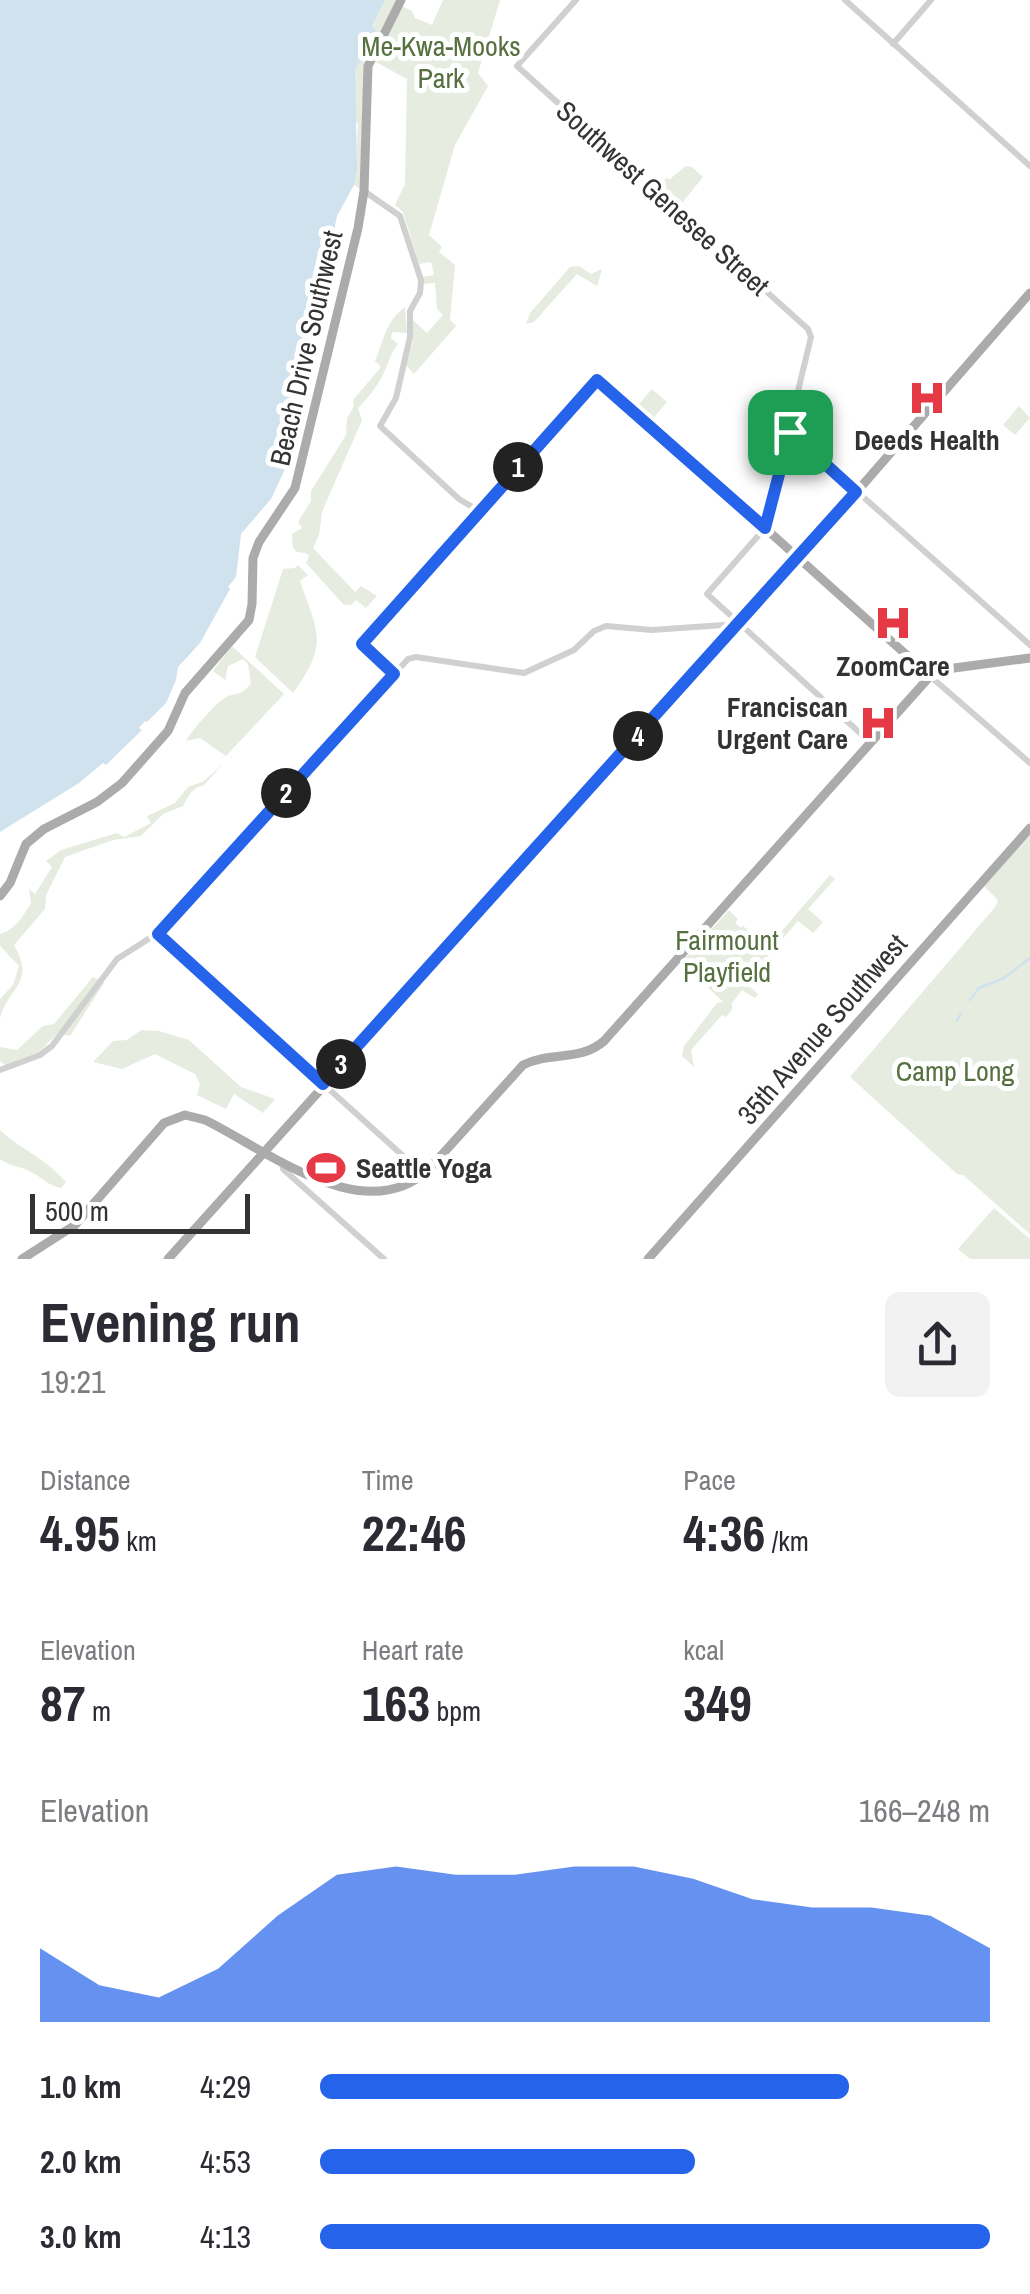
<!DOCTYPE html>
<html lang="en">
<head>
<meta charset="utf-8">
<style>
	:root { --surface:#fff; --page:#f2f2f3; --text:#2b2b33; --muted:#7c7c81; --accent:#2563eb }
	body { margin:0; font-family:"Archivo Narrow",sans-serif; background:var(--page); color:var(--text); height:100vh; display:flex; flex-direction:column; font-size:38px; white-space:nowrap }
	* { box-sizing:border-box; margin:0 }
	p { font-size:32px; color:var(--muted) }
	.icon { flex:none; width:55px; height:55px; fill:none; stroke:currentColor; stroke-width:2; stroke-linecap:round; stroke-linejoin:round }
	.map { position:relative; height:1259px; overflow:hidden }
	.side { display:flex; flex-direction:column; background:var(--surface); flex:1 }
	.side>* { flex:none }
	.scale { position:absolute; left:30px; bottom:25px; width:220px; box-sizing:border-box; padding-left:10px; border:5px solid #333; border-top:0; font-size:28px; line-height:35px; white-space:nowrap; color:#333; -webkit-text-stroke:8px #fff; paint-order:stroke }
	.pin { position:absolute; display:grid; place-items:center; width:85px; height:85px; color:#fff; margin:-42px; border-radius:20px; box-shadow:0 5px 15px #0006 }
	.km { position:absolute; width:50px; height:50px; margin:-25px; border-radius:50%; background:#222; color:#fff; font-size:28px; line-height:50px; text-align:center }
	.round { display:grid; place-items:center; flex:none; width:105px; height:105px; border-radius:15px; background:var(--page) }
	.head { display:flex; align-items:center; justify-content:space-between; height:170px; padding:0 40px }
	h1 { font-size:55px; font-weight:700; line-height:75px }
	.figures { display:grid; grid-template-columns:repeat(3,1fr); gap:15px; height:170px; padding:10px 40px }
	.figures div { display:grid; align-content:center }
	.figures b { font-size:50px; font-weight:700 }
	.figures small { font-size:28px; font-weight:400 }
	.figures p { font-size:28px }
	.chart { height:280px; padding:20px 40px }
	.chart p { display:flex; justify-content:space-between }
	.chart svg { width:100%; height:180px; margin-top:10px; fill:var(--accent); opacity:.7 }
	ul { padding:0 40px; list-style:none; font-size:32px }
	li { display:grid; grid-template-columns:160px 120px 1fr; align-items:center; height:75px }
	li i { height:25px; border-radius:12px; background:var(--accent) }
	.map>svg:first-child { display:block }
	.green { fill:#e6ecdf }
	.water { fill:#cfe2ee }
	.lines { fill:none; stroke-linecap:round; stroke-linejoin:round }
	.stream { stroke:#cfe2ee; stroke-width:2.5 }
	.minor { stroke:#d0d0d0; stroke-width:6 }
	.major { stroke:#ababab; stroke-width:9 }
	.route-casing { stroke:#fff; stroke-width:20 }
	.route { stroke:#2563eb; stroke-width:12 }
	.labels { text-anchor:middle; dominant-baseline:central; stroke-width:10; stroke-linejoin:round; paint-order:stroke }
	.park-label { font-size:28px; fill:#56703f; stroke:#fff }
	.street-label { font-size:28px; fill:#333; stroke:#fff }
	.poi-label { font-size:28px; font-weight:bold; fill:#333; stroke:#fff }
</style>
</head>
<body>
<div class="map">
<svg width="1030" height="1259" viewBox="0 0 1030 1259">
	<rect width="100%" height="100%" fill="#fff"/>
	<!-- green -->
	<path class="green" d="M 385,0 L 396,0 L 364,62 L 360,189 L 354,185 L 358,124 L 355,122 L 355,71 L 375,32 L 372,26 Z
		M 443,0 L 500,0 L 478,73 L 488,86 L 455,145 L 429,235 L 442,247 L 439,252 L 455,265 L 450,320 L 456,326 L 414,374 L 406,365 L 413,341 L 413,320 L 427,333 L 443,315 L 437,309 L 435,283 L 423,284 L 422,277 L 434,275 L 431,262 L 419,264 L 403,212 L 395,205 L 405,184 L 407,79 L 374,61 L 402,6 L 412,11 L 415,18 L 432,25 Z
		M 686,166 L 692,167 L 703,177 L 682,203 L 658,187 L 666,178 L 670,179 Z
		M 579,266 L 591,274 L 602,269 L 597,286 L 577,274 L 534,322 L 526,324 L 530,313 L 570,267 Z
		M 405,307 L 407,333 L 392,332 L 391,338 L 398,344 C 390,354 389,363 383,374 C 377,387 368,398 358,408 L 362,420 L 322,512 L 319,535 L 313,548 L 355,592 L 361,586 L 377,596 L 366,608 L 356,600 L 351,605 L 344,605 L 306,563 L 309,556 L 306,553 L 297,552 L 293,548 L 292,534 L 302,528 L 298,522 L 311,501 L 311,491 L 346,435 L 347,418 L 354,406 L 353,400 L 381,367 L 375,361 C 384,340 385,322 405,307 Z
		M 652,389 L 667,402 L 649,423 L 634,410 Z
		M 1019,406 L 1030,418 L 1015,435 L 1003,425 Z
		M 298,565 L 308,575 L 300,581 C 319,635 328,644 293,693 L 255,657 L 283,569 L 295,568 Z
		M 232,646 L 284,694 L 226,756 L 200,738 L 186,741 C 188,735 214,705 223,699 C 235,691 237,699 251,684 L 248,664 L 243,659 L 228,666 L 225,680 L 213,671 Z
		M 224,763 L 203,786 C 192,787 188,797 183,806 L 163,814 L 141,836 L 113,840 L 65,857 L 46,895 L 45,909 L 14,945 C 36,984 9,986 0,1018 L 0,999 L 13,985 L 19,966 L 0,946 L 0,934 C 15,930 23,916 31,903 L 29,889 L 35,894 L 52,867 L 46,861 L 61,850 L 117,833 L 124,837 L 151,823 L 147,816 L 175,803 L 188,787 L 204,781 Z
		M 1030,835 L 1030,1234 L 963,1175 L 957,1174 L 850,1077 L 996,906 L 998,900 L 984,886 Z
		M 830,875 L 835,879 L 808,909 L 823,922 L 813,933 L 798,921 L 756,970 L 749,986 L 758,994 L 755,998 L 742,990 L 732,1003 L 732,1010 L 726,1017 L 722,1015 L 691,1050 L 694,1067 L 682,1056 L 684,1046 L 717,1003 L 723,1002 L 682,962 L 729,910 L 738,919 L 735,923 L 741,928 L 743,926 L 754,935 L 752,938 L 755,936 L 768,947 Z
		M 93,977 L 104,983 L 70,1036 L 58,1033 L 39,1052 L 5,1065 L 0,1061 L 0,1047 L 17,1050 L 43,1026 L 54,1024 Z
		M 141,1030 L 159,1031 L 189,1040 L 241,1087 L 275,1099 L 263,1113 L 234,1094 L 226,1109 L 197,1095 L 200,1084 L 195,1074 L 155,1054 L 122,1069 L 93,1062 L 113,1041 L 127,1040 Z
		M 0,1130 C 24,1152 43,1156 66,1182 L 61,1188 C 47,1185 43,1178 31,1172 C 21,1166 10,1167 0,1159 Z
		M 994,1208 L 1030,1239 L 1030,1259 L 970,1259 L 958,1249 Z"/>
	<!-- water -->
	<path class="water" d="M 0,0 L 385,0 L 372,26 L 376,31 L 355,71 L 357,169 L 354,185 L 337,216 L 334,230 L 336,255 L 329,268 L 324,268 L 312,343 L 306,345 L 303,394 L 285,469 L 271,499 L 241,534 L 236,577 L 228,587 L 230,589 L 200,643 L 178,667 L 176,680 L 166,703 L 147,722 L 145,721 L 139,728 L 142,730 L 106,765 L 103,763 L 79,783 L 0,832 Z"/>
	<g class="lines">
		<!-- stream -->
		<path class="stream" d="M 970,1000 L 979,988 L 1004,978 L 1030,958
			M 957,1020 L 961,1014"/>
		<!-- minor -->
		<path class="minor" d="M 576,0 L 517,66 L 808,329 L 811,337 L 765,528 L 707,594 L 871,743
			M 845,0 L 1030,166
			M 893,44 L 931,0
			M 364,191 L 400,216 L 421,280 L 420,293 L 410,311 L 410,337 L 396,398 L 380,426 L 459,499 L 479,511
			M 790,432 L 1030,645
			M 395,673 L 362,644 L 597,379 L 765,528
			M 930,676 L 1030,763
			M 157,934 L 422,1173
			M 0,1070 L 40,1055 L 52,1046 L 117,959 L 161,931 L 408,659 L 416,657 L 524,673 L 574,650 L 594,631 L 606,626 L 652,630 L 738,624
			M 282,1161 L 283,1169 L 384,1259"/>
		<!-- major -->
		<path class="major" d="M 765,528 L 930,676
			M 0,896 L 10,883 L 26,844 L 44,829 L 97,802 L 122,783 L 168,731 L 185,693 L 249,620 L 252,604 L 253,558 L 259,542 L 295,488 L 358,228 L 364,191 L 368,66 L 401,0
			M 22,1259 L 75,1225 L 164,1123 L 185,1115 L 205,1120 C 267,1150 365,1230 429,1169 L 523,1065 C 550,1051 580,1062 604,1041 L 932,674 L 939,670 L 1030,658
			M 168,1259 L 798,559 L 1030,293
			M 648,1259 L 1030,828"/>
	</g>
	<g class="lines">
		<!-- route casing -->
		<g class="route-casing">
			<path id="route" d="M 597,380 L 765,528 L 790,432 L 856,492 L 323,1084 L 158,934 L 394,674 L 362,644 Z"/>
		</g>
		<!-- route -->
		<use href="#route" class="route"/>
	</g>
	<!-- icons -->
	<defs>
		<g id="hospital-bare" transform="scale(3)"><path d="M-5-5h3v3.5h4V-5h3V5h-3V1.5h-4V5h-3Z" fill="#e63946" stroke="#fff" stroke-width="2.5" paint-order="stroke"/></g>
		<g id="stadium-bare" transform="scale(3)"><path d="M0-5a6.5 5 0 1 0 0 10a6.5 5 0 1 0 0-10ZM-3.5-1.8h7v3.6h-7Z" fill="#e63946" stroke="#fff" stroke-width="2.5" paint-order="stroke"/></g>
	</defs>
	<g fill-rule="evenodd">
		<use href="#hospital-bare" x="927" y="398"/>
		<use href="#hospital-bare" x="893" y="623"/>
		<use href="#hospital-bare" x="878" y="723"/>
		<use href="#stadium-bare" x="326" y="1168"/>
	</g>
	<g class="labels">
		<!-- park labels -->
		<g class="park-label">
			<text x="441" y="46">Me-Kwa-Mooks<tspan x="441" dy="32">Park</tspan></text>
			<text x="727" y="940">Fairmount<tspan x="727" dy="32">Playfield</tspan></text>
			<text x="955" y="1071">Camp Long</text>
		</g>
		<!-- street labels -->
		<g class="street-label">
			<text transform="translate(663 198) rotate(42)">Southwest Genesee Street</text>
			<text transform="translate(306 348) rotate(-77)">Beach Drive Southwest</text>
			<text transform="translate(822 1029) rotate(-49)">35th Avenue Southwest</text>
		</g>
		<!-- poi labels -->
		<g class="poi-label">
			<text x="927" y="440">Deeds Health</text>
			<text x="893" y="666">ZoomCare</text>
			<text x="848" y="707" text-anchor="end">Franciscan<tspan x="848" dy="32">Urgent Care</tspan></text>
			<text x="356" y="1168" text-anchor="start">Seattle Yoga</text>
		</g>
	</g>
</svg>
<div class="scale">500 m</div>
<div class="pin" style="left:790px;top:432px;background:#1e9e55"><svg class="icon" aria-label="arrive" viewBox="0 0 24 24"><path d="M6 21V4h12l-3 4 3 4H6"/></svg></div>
<b class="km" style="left:518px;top:467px">1</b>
<b class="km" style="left:286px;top:793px">2</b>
<b class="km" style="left:341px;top:1064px">3</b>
<b class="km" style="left:638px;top:736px">4</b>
</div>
<section class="side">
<div class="head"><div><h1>Evening run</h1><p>19:21</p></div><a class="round"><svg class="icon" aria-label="share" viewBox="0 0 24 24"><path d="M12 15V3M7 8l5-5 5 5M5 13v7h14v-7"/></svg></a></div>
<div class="figures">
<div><p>Distance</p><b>4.95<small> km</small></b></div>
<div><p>Time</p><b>22:46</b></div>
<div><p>Pace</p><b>4:36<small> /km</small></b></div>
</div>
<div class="figures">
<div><p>Elevation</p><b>87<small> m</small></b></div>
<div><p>Heart rate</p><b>163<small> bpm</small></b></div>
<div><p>kcal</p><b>349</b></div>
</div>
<div class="chart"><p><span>Elevation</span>166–248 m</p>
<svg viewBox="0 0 160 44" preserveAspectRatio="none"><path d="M0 44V26L10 35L20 38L30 31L40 18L50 8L60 6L70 8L80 8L90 6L100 6L110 9L120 14L130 16L140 16L150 18L160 26V44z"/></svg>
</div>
<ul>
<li><b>1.0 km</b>4:29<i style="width:79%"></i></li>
<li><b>2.0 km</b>4:53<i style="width:56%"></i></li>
<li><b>3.0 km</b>4:13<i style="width:100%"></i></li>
</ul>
</section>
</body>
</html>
